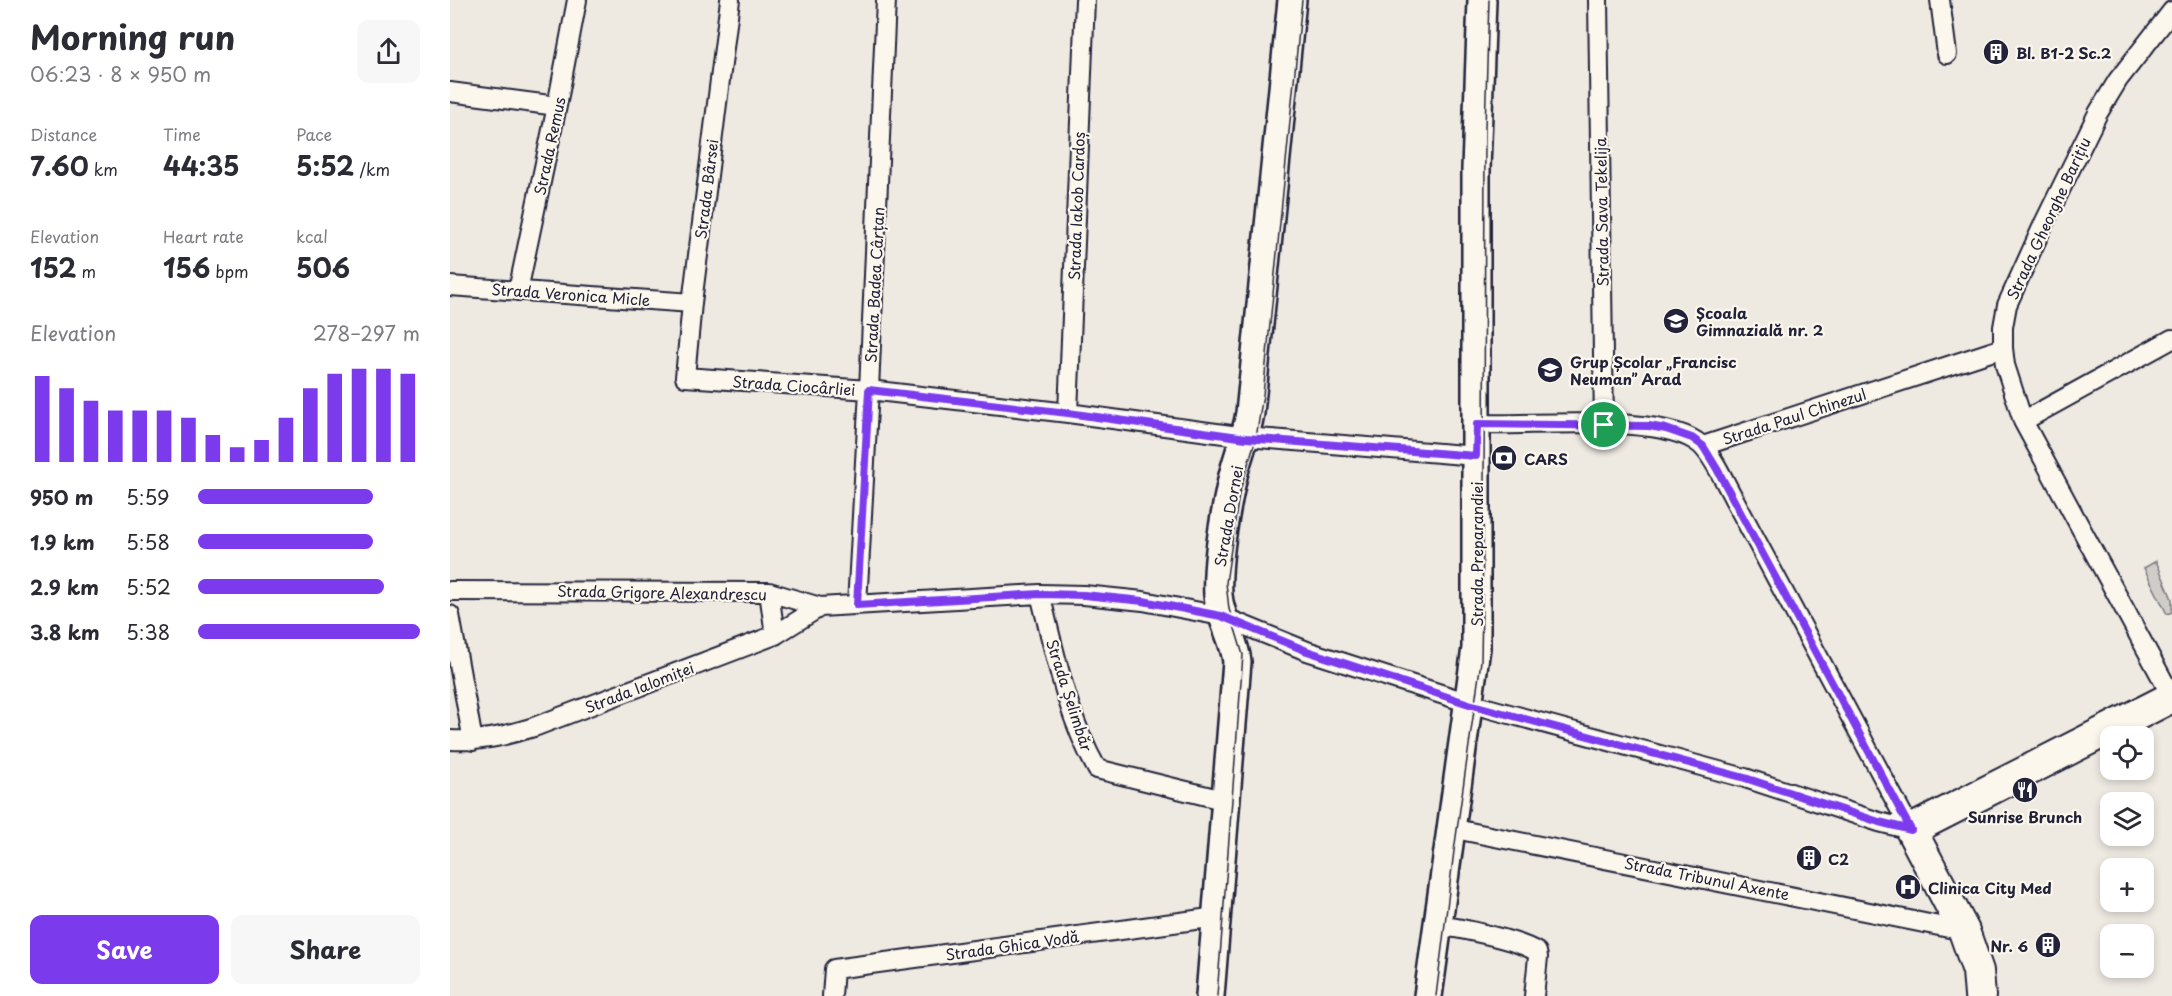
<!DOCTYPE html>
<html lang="en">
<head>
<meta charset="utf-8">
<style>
	:root { --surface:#fff; --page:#f7f7f7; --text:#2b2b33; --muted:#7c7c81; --accent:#7c3aed }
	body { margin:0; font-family:"Playpen Sans",sans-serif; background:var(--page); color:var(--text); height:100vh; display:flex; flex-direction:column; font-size:22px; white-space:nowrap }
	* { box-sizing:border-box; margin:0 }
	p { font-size:20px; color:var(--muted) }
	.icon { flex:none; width:33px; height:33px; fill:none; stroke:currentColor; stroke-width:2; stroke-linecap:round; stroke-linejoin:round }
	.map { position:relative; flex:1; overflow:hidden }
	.side { display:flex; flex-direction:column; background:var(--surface); width:450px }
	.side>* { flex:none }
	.controls { position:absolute; left:1650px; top:726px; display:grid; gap:12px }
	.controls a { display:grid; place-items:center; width:54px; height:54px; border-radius:12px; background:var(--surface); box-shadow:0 3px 9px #0003; font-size:30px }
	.pin { position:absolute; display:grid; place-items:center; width:51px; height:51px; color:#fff; margin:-26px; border:3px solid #fff; border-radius:50%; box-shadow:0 2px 6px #0007 }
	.round { display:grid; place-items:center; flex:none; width:63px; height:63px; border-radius:12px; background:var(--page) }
	.summary { display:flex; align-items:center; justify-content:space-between; height:102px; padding:0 30px }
	h1 { font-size:33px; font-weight:700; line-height:45px }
	.stats { display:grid; grid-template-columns:repeat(3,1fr); gap:9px; height:102px; padding:6px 30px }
	.stats div { display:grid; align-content:center }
	.stats b { font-size:26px; font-weight:700 }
	.stats small { font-size:16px; font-weight:400 }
	.stats p { font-size:16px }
	.chart { height:168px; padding:12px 30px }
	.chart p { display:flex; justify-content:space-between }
	.chart svg { width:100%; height:108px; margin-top:6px; stroke:var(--accent); stroke-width:6 }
	.primary-button { display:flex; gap:12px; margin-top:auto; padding:12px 30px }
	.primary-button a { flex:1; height:69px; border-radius:12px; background:var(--accent); color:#fff; font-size:24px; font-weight:700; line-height:69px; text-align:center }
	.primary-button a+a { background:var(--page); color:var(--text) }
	ul { padding:0 30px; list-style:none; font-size:20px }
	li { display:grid; grid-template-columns:96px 72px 1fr; align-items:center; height:45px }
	li i { height:15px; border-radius:8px; background:var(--accent) }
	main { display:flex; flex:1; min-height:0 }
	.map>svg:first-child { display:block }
	.green { fill:#d0cdc9; stroke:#797882; stroke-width:1.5 }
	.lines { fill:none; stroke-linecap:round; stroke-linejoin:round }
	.minor-casing { stroke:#22223b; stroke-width:22 }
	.secondary-casing { stroke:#22223b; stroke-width:32 }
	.primary-casing { stroke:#22223b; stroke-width:34 }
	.minor { stroke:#fbf7ec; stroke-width:18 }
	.secondary { stroke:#fbf7ec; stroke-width:27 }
	.primary { stroke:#fbf7ec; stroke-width:30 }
	.tram { stroke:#22223b; stroke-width:1.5 }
	.route-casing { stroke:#fff; stroke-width:12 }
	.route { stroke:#7c3aed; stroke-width:8 }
	.labels { text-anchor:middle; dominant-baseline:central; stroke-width:4.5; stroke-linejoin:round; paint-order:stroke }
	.poi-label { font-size:15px; font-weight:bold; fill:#22223b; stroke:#fbf7ec; text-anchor:start }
	.street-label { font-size:15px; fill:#22223b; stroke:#fbf7ec }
</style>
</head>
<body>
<main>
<section class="side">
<div class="summary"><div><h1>Morning run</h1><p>06:23 · 8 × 950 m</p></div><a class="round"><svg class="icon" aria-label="share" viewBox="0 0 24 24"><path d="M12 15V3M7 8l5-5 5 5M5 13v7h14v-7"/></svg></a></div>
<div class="stats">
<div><p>Distance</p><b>7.60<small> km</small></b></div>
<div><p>Time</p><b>44:35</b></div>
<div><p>Pace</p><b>5:52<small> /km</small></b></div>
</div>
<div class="stats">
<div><p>Elevation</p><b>152<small> m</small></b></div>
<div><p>Heart rate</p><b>156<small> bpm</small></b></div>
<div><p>kcal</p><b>506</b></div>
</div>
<div class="chart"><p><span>Elevation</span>278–297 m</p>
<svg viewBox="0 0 160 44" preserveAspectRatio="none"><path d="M5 44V9M15 44V14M25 44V19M35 44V23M45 44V23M55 44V23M65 44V26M75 44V33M85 44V38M95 44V35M105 44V26M115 44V14M125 44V8M135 44V6M145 44V6M155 44V8"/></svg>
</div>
<ul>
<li><b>950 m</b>5:59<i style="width:79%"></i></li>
<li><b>1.9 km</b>5:58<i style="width:79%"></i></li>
<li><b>2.9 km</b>5:52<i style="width:84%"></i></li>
<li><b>3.8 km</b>5:38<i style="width:100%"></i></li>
</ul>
<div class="primary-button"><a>Save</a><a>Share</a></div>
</section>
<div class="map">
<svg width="1722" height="996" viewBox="0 0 1722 996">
	<rect width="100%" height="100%" fill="#eeeae2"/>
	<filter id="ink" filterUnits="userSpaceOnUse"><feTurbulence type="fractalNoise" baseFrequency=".0167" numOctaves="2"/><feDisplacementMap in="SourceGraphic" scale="12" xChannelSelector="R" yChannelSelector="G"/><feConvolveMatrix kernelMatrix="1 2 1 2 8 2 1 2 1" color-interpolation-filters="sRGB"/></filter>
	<g filter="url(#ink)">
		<!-- green -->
		<path class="green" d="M 1706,561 L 1722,599 L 1722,612 L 1717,614 L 1694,568 Z"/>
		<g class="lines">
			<!-- minor casing -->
			<g class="minor-casing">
				<path id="minor" d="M 280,0 L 242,303 L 235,377 L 419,390 L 618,413 L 796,437 L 1026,456
					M 1148,0 L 1154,425
					M 1490,0 L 1497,54
					M 0,92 L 107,106
					M 0,286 L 242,303
					M 68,291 L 107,106 L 127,0
					M 618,413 L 635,0
					M 1573,421 L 1722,339
					M 1027,424 C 1078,427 1215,412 1251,445 C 1264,457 1275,483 1284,499 L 1461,830
					M 1253,446 L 1553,348
					M 0,591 L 319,592 L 370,607 L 590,594 L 634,595 L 693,601 L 771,616 L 857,651 L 1019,703 L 1295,778 L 1429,822 L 1461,830
					M 319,592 L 325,635
					M 590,594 C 605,653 617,716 647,769 L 777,801
					M 407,605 L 419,390 L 436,0
					M 0,615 L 23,741
					M 1722,697 L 1573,421 L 1555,365 L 1553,348 L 1553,327 L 1557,305 L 1595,221 L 1648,113 L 1668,80 L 1722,11
					M 0,740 C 31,742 54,736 84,727 L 325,635 L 370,607
					M 1000,828 L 1514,931
					M 987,925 C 1010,928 1069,940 1087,952 L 1088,957 L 1084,996
					M 382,996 L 384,969 L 767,917"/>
			</g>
			<!-- secondary casing -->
			<g class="secondary-casing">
				<path id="secondary" d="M 760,996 L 787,662 C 785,639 770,619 768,595 C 766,562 775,513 782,480 C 787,457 796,438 800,413 L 842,0
					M 978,996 L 1026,648 L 1026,169 L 1032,0"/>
			</g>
			<!-- primary casing -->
			<g class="primary-casing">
				<path id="primary" d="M 1530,996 L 1528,971 L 1514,931 L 1461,830 L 1722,697"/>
			</g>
			<!-- minor -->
			<use href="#minor" class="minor"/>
			<!-- secondary -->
			<use href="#secondary" class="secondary"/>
			<!-- primary -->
			<use href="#primary" class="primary"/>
			<!-- tram -->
			<path class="tram" d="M 767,996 L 793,655 L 779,609 L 776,583 L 789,494 L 806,438 L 813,395 L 852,0
				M 986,996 L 1004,851 L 1031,661 L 1034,487 L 1035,128 L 1039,0"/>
		</g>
	</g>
	<g class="lines" filter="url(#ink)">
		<!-- route casing -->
		<g class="route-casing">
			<path id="route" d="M 419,390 L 618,413 L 796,438 L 1026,456 L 1027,424 L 1199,426 L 1216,429 L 1242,438 L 1253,446 L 1267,469 L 1461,830 L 1429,822 L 1295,778 L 1019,704 L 857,651 L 771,616 L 693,601 L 634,595 L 590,594 L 407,605 Z"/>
		</g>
		<!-- route -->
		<use href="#route" class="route"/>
	</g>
	<!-- icons -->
	<defs>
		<g id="building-disc" transform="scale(1.35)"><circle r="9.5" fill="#22223b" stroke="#fbf7ec"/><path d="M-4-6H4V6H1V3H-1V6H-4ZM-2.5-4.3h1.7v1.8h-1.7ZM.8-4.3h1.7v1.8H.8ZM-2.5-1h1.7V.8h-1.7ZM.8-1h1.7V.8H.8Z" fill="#fff"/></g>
		<g id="school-disc" transform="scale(1.35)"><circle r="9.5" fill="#22223b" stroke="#fbf7ec"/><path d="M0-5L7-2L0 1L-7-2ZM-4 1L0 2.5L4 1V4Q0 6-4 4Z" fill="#fff"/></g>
		<g id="bank-disc" transform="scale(1.35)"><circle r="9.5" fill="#22223b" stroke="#fbf7ec"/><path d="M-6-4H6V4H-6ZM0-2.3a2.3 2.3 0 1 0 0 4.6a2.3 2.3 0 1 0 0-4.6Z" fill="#fff"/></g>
		<g id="restaurant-disc" transform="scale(1.35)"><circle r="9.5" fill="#22223b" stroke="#fbf7ec"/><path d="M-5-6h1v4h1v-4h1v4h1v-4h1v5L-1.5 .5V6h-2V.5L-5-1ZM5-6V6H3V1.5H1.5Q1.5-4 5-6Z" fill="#fff"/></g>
		<g id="hospital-disc" transform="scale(1.35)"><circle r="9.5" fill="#22223b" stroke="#fbf7ec"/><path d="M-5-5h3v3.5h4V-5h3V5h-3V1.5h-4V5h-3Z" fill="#fff"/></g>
	</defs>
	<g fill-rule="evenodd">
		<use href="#building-disc" x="1546" y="52"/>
		<use href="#school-disc" x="1226" y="321"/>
		<use href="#school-disc" x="1100" y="370"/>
		<use href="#bank-disc" x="1054" y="458"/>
		<use href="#restaurant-disc" x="1575" y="790"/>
		<use href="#building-disc" x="1359" y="858"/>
		<use href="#hospital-disc" x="1458" y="887"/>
		<use href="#building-disc" x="1598" y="945"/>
	</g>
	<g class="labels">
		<!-- poi labels -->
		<g class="poi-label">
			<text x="1566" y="52">Bl. B1-2 Sc.2</text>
			<text x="1246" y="312">Școala<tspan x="1246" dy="17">Gimnazială nr. 2</tspan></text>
			<text x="1120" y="361">Grup Școlar „Francisc<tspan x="1120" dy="17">Neuman” Arad</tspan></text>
			<text x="1074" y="458">CARS</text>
			<text x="1575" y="816" text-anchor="middle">Sunrise Brunch</text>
			<text x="1378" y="858">C2</text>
			<text x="1478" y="887">Clinica City Med</text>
			<text x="1578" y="945" text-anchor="end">Nr. 6</text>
		</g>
		<!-- street labels -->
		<g class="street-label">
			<text transform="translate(99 146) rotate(-78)">Strada Remus</text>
			<text transform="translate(256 189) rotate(-83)">Strada Bârsei</text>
			<text transform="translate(626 206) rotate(-88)">Strada Iakob Cardoș</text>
			<text transform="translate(1151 212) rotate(-91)">Strada Sava Tekelija</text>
			<text transform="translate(1598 218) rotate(-65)">Strada Gheorghe Barițiu</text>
			<text transform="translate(424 285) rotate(-87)">Strada Badea Cârțan</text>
			<text transform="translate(121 294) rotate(4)">Strada Veronica Micle</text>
			<text transform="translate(344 385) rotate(4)">Strada Ciocârliei</text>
			<text transform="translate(1344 416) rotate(-18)">Strada Paul Chinezul</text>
			<text transform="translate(778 516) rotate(-80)">Strada Dornei</text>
			<text transform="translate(1026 554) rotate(-90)">Strada Preparandiei</text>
			<text transform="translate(212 592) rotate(1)">Strada Grigore Alexandrescu</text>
			<text transform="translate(189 687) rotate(-21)">Strada Ialomiței</text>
			<text transform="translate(620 695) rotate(72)">Strada Șelimbăr</text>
			<text transform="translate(1257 878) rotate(11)">Strada Tribunul Axente</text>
			<text transform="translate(562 945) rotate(-8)">Strada Ghica Vodă</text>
		</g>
	</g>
</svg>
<div class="controls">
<a><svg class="icon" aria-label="locate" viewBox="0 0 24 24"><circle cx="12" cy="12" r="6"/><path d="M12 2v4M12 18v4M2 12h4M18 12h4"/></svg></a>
<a><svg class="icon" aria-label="layers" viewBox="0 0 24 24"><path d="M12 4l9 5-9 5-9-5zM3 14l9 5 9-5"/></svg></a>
<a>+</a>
<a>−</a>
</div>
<div class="pin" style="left:1154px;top:425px;background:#1e9e55"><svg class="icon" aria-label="arrive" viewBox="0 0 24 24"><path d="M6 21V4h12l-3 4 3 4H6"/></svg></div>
</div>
</main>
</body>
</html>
